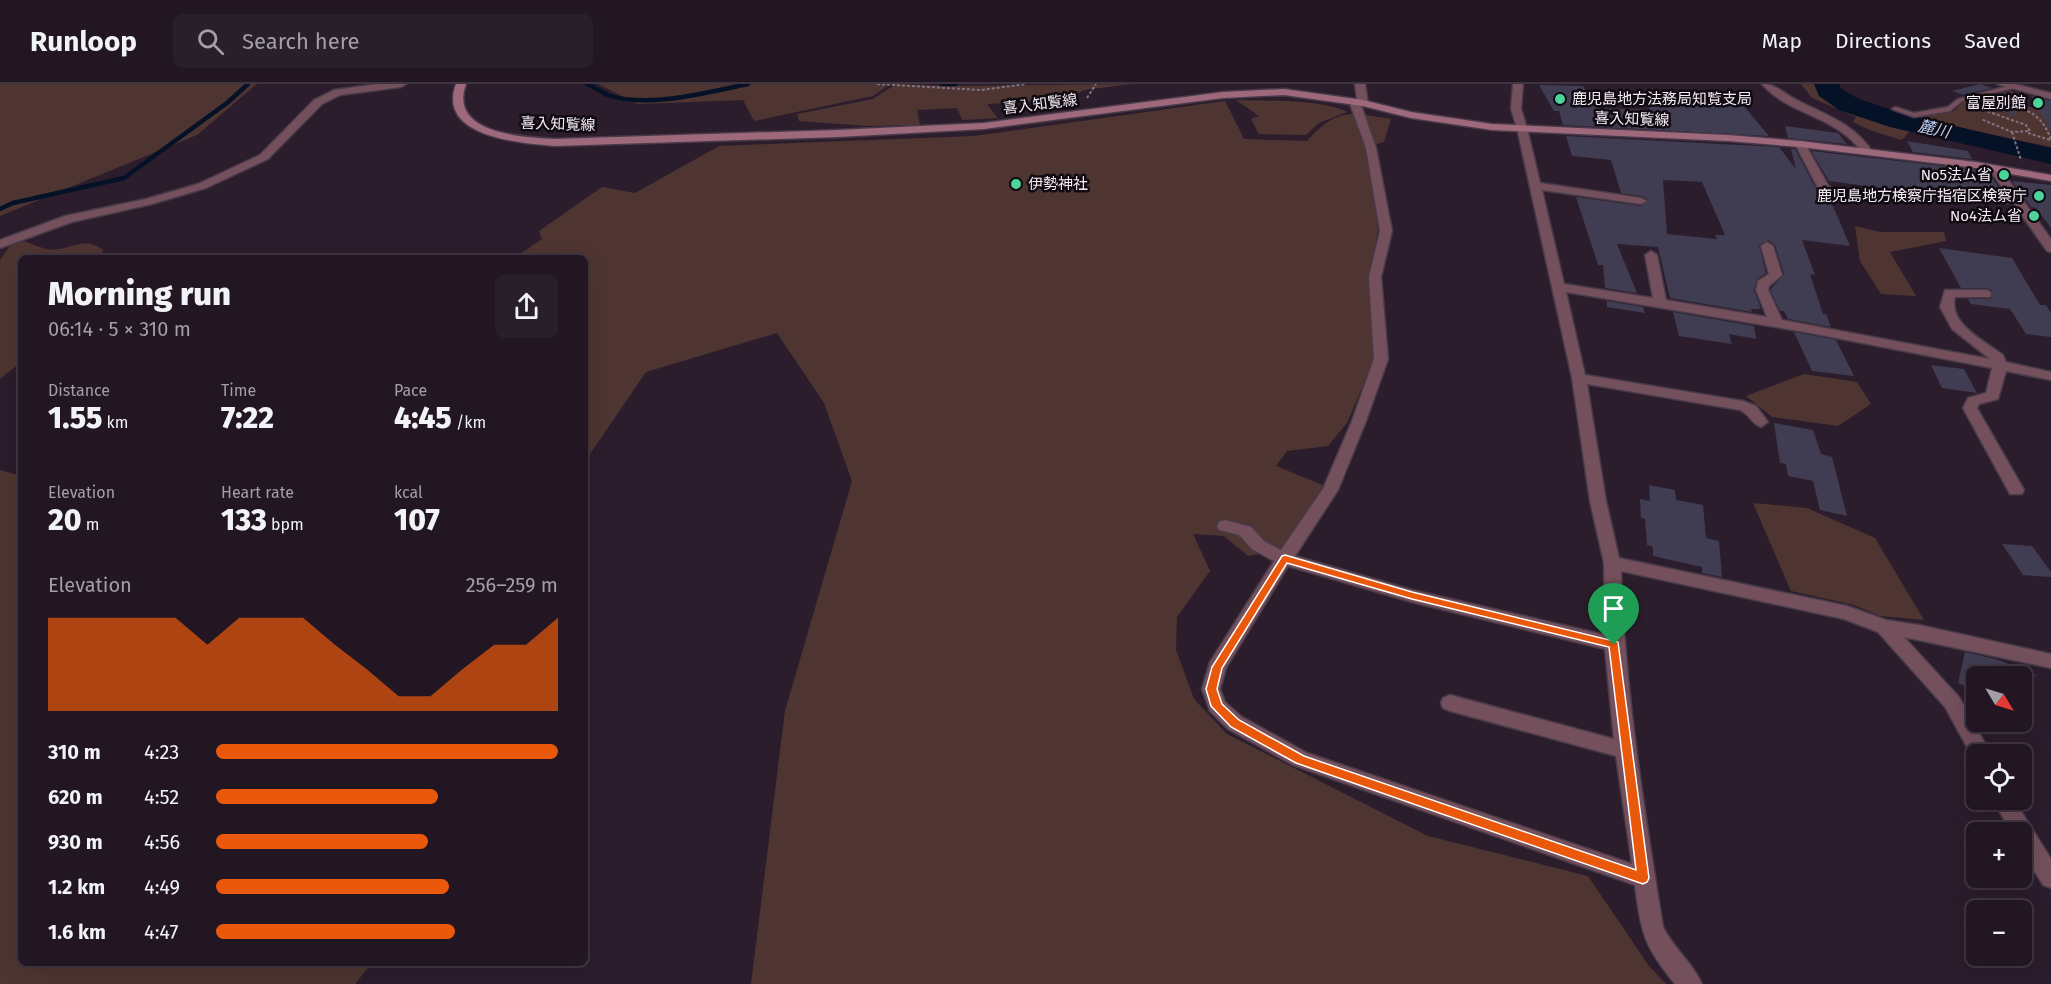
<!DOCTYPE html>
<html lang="en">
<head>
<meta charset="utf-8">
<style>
	:root { --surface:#211622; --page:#291f2a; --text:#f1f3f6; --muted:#a29fa5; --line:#3e3540; --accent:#ea580c }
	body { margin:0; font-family:"Fira Sans","Noto Sans JP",sans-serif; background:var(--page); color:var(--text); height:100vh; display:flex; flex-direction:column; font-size:22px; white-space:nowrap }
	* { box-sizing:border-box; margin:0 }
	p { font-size:20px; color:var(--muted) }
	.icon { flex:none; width:33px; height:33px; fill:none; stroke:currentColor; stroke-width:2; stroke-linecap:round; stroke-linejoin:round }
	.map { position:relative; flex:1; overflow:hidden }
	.details { position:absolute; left:18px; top:171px; width:570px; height:711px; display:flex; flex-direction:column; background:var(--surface); border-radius:9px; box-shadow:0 6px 24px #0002,0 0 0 2px var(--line) }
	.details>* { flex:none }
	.needle { width:39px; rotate:128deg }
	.tools { position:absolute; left:1966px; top:582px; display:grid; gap:12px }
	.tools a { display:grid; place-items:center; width:66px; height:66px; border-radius:9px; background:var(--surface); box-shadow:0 6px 24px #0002,0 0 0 2px var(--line); font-size:30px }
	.pin { position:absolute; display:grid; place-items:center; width:51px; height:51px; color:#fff; margin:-62px -26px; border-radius:50% 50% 50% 0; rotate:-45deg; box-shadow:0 0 6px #0007 }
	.pin .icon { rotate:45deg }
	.round { display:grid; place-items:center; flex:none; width:63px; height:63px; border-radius:9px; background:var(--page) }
	.head { display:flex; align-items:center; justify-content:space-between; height:102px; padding:0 30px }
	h1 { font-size:33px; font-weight:800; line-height:45px }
	.metrics { display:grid; grid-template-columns:repeat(3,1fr); gap:9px; height:102px; padding:6px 30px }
	.metrics div { display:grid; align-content:center }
	.metrics b { font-size:30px; font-weight:800 }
	.metrics small { font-size:16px; font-weight:400 }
	.metrics p { font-size:16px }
	.chart { height:168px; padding:12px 30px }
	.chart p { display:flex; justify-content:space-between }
	.chart svg { width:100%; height:108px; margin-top:6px; fill:var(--accent); opacity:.7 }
	ul { padding:0 30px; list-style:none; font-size:20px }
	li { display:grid; grid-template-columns:96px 72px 1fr; align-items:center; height:45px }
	li i { height:15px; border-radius:8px; background:var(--accent) }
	header { display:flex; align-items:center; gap:36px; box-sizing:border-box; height:84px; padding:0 30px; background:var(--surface); border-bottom:2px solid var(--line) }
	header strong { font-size:28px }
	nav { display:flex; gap:33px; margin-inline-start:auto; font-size:21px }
	.search { width:420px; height:54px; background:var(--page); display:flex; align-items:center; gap:15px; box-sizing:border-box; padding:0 21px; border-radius:9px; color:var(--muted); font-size:22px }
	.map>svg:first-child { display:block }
	.green { fill:#4e3531 }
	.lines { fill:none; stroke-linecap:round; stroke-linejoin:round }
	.stream { stroke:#041127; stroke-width:4.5 }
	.river { fill:#041127; fill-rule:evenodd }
	.building { fill:#403c52; fill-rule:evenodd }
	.service-casing { stroke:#483a49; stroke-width:3 }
	.minor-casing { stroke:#483a49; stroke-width:3 }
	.tertiary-casing { stroke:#483a49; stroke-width:3 }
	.secondary-casing { stroke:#483a49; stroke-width:3 }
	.path { stroke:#807381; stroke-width:2; stroke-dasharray:3 2; stroke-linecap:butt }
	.service { fill:#73505c; fill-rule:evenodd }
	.minor { fill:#73505c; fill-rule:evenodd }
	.tertiary { fill:#73505c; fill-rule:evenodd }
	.secondary { fill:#9f697c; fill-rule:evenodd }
	.route { fill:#ea580c; stroke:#fff; stroke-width:1.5; fill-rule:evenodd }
	.poi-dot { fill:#4cd49b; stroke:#100a11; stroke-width:2 }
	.labels { text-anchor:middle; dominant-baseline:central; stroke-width:5; stroke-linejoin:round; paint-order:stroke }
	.far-poi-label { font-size:15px; fill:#f6ecf7; stroke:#100a11; text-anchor:end }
	.far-street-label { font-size:15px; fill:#f6ecf7; stroke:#100a11 }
	.far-water-label { font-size:16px; font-style:italic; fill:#b6d0f9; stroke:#100a11 }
</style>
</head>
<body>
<header>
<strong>Runloop</strong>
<div class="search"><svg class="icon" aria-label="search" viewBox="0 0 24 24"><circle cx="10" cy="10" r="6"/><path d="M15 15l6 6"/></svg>Search here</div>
<nav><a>Map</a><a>Directions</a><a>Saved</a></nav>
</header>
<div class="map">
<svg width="2051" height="900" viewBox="0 0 2051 900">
	<rect width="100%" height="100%" fill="#2c1d2d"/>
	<!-- green -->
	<path class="green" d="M 0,0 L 257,0 L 197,51 L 0,132 Z
		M 598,0 L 890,0 L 873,12 L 754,37 L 743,16 L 638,20 Z
		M 896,0 L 948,2 L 1132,0 L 1084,6 L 1073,12 L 1025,18 L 987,20 L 998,34 L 962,36 L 957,24 L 917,26 L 920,41 L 867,42 L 799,37 L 797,30 L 873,15 Z
		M 1801,0 L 1819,0 L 1821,7 L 1839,20 L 1910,47 L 1902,56 L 1872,47 L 1853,38 L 1856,33 L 1812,14 Z
		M 2010,7 L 2024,10 L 2021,21 L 2051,28 L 2051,63 L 1984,49 L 1916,32 L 1954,27 L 1963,18 Z
		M 1236,16 C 1267,17 1320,15 1347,28 L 1319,39 L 1306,51 L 1259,50 L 1251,35 L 1259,32 Z
		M 1225,17 L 1244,55 L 1307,57 C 1338,23 1350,29 1391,35 L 1384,58 L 1367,63 L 1378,146 L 1369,194 L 1373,278 L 1347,339 L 1328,362 L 1287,367 L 1276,382 L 1325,402 L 1281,466 L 1248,472 L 1224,452 L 1193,450 L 1210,487 L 1177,533 L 1176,566 L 1194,615 L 1227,650 L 1428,752 L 1588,792 L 1649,882 L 1666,900 L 751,900 L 785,627 L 852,397 L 824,319 L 777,249 L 646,288 L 590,370 L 585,395 L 585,174 L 514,174 L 542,155 L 539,147 L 602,103 L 635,109 L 719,62 L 974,52 Z
		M 1855,142 L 1880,148 L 1944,148 L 1946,157 L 1890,168 L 1916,212 L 1881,210 L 1860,177 Z
		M 24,157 C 31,159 40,164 47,165 C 67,169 83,150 103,166 L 101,174 L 21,174 L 21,278 L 0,295 L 0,176 L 11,160 Z
		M 1804,290 L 1857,298 L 1871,320 L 1838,342 L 1772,333 L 1746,312 Z
		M 0,386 L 21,392 L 21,879 L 372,879 L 355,900 L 0,900 Z
		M 1753,419 L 1807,424 L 1875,454 L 1924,536 L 1880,532 L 1854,521 L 1791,507 Z"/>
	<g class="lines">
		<!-- stream -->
		<path class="stream" d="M 587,0 C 594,3 601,8 608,11 C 647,25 708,8 748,0
			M 942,0 L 955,0
			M 0,125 L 13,119 L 124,94 L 227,19 L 248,0"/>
		<!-- river -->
		<path class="river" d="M 1814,0 L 1840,0 L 1840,4 L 1857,14 L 1906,31 L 2051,64 L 2051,80 L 1890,43 L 1839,26 L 1819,12 Z"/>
	</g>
	<!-- building -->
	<path class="building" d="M 1980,0 L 1992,4 L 1964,11 L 1952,7 Z
		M 1539,1 L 1583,2 L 1597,24 L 1650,26 L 1647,22 L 1744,22 L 1769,52 L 1563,41 L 1559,27 L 1554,27 Z
		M 2004,9 L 2014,13 L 2017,33 L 1975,16 Z
		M 2031,12 L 2051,17 L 2051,47 Z
		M 1785,42 L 1838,49 L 1847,60 L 1788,54 Z
		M 1566,52 L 1779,63 L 1796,85 L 1791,65 L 1795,65 L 1815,103 L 1825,115 L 1830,115 L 1850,162 L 1802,156 L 1815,191 L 1810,190 L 1823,230 L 1826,230 L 1831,243 L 1788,235 L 1784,227 L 1780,227 L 1770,206 L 1784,190 L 1775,161 L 1768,156 L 1759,161 L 1766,189 L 1757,195 L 1754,206 L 1761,225 L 1751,225 L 1752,228 L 1670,214 L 1658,163 L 1617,160 L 1637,209 L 1605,204 L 1603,181 L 1598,181 L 1576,113 L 1641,122 L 1649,116 L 1641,112 L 1621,109 L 1611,76 L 1572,72 ZM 1663,96 L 1702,98 L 1725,151 L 1715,151 L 1717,155 L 1667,150 Z
		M 1907,57 L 1968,67 L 1972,75 L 1913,68 Z
		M 1811,67 L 1977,86 L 1980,93 L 1993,95 L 2011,121 L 1829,97 Z
		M 2012,97 L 2051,101 L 2051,144 L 2036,124 L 2031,123 Z
		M 1939,164 L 2012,174 L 2040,221 L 2046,221 L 2051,229 L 2051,253 L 2026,250 L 2010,225 L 1971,220 L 1968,215 L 1991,215 L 1992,206 L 1985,204 L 1961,204 Z
		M 1607,217 L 1643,223 L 1645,229 L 1607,223 Z
		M 1673,228 L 1754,242 L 1756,255 L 1729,250 L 1732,260 L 1679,252 Z
		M 1794,248 L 1836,256 L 1854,292 L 1812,287 Z
		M 1931,281 L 1964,285 L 1977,309 L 1942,304 Z
		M 1774,339 L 1813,346 L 1821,370 L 1832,373 L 1847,432 L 1820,426 L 1813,397 L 1788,392 L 1786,380 L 1780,379 Z
		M 1649,401 L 1675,406 L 1676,416 L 1703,421 L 1706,454 L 1719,457 L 1722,493 L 1702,489 L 1702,483 L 1653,472 L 1653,463 L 1647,461 L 1645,435 L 1641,434 L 1640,415 L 1650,417 Z
		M 2002,460 L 2032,462 L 2051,488 L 2051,493 L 2023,491 Z
		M 1965,568 L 1996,575 L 2038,592 L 1977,592 L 1977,607 L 1958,599 Z"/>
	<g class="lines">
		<!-- service casing -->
		<g class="service-casing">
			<path id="service" d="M 2012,1 L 2015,3 L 2014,4 L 1962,17 L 1950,27 L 1914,33 L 1892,25 L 1895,23 L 1914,29 L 1948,23 L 1958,15 Z"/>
		</g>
		<!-- minor casing -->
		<g class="minor-casing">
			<path id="minor" d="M 378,0 L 406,0 L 401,3 L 340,11 L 322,20 L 268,75 L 206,104 L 152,120 L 72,138 L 0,164 L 0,156 L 65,132 L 146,115 L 198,100 L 260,71 L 314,16 L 334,6 Z
				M 1355,0 L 1365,0 L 1368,19 L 1361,21 L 1376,64 L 1392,147 L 1381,193 L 1388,275 L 1366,337 L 1338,406 L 1295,472 L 1412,506 L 1605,551 L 1604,479 L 1590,417 L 1572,294 L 1517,44 L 1522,41 L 1527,44 L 1540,99 L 1641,114 L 1647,117 L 1641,120 L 1542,106 L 1564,200 L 1653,214 L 1645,171 L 1651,167 L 1657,171 L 1666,216 L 1767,233 L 1756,206 L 1758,197 L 1769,190 L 1761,162 L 1767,158 L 1773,162 L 1782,191 L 1769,202 L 1768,206 L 1782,236 L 1990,275 L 1952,245 L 1940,223 L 1945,206 L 1985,206 L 1990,207 L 1991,210 L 1990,213 L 1955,213 C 1948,240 1985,257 2003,271 L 2006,278 L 2051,288 L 2051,296 L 2006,287 L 1998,315 L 1979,320 L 1977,324 L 2024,406 L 2022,410 L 2010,410 L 1963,324 L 1968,314 L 1986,309 L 1992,284 L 1805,248 L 1566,208 L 1585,291 L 1743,317 L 1756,322 L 1768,338 L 1761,343 C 1752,340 1749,330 1740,326 L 1587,300 L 1606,417 L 1619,474 L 1847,522 L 1886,536 L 1919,541 L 2051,570 L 2051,584 L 1904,553 L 1959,613 L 1991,670 L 1977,670 L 1977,677 L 1974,676 L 1945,623 L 1878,548 L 1844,535 L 1621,487 C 1625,607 1644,725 1663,843 C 1673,864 1693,879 1702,900 L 1675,900 C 1644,862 1641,849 1635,801 L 1293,681 L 1228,645 L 1210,627 L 1202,605 L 1210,578 L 1274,477 L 1252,465 L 1239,451 L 1219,446 L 1217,442 L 1219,438 L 1225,436 L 1251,443 L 1264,457 L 1281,466 L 1323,405 L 1352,337 L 1374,275 L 1369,193 L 1380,147 L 1366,64 L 1349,17 L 1357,15 ZM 1288,482 L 1412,518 L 1605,565 L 1614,655 L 1450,611 L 1443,614 L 1441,619 L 1443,624 L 1450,627 L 1616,672 L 1632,780 L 1307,669 L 1242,633 L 1225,618 L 1220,605 L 1226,584 Z
				M 1762,0 C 1776,0 1783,9 1795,15 C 1825,31 1852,38 1872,67 L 1871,69 L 1863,69 C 1833,29 1791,33 1762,0 Z
				M 1997,0 L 2014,0 L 2051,9 L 2051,15 Z
				M 1800,57 L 1805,60 L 1828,101 L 1837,111 L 1835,113 L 1827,113 L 1817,102 L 1795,60 Z
				M 1995,82 L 1999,83 L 2051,155 L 2051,168 L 2047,167 L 1989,85 Z
				M 1993,716 L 2014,716 L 2051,775 L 2051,804 L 2043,801 L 2022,767 L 2022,748 L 2011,748 Z"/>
		</g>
		<!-- tertiary casing -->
		<g class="tertiary-casing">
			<path id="tertiary" d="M 1513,0 L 1523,0 L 1521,25 L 1527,44 L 1522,47 L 1517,44 L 1511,25 Z"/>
		</g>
		<!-- secondary casing -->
		<g class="secondary-casing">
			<path id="secondary" d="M 456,0 L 466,0 C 448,50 523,53 554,55 L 838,46 L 984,39 L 1223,8 L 1284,5 L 1363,16 L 1411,28 L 1492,40 L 1728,51 L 1800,57 L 1976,78 L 2051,91 L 2051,97 L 1976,84 L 1800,63 L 1728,57 L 1492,46 L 1411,34 L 1363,22 L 1284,11 L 1223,14 L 984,45 L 838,53 L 554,62 C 521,59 436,53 456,0 Z"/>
		</g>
		<!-- path -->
		<path class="path" d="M 877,0 L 981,6 L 1026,0
			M 1087,14 L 1096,0
			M 2003,22 C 2028,23 2043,32 2051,56
			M 1978,24 L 2026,41 L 2030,47 L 2012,48 L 1981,35
			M 2012,48 L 2021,76
			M 2028,49 L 2050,56"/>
		<!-- service -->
		<use href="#service" class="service"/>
		<!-- minor -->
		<use href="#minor" class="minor"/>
		<!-- tertiary -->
		<use href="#tertiary" class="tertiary"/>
		<!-- secondary -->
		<use href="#secondary" class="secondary"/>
	</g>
	<!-- route -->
	<path class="route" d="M 1285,471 L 1412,508 L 1618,558 L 1649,794 L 1647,798 L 1643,800 L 1296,679 L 1231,643 L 1211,622 L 1206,605 L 1212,583 L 1282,472 ZM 1287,479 L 1412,515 L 1609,563 L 1636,786 L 1304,672 L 1239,636 L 1222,620 L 1217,605 L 1222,584 Z"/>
	<!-- markers -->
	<g class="poi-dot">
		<circle cx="1560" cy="15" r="6"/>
		<circle cx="2038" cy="19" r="6"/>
		<circle cx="2004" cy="91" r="6"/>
		<circle cx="1016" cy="100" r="6"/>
		<circle cx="2039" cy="112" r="6"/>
		<circle cx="2034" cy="132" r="6"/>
	</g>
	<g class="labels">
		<!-- far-poi labels -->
		<g class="far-poi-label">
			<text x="1572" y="15" text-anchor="start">鹿児島地方法務局知覧支局</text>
			<text x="2026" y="19">富屋別館</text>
			<text x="1992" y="91">No5法ム省</text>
			<text x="1028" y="100" text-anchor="start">伊勢神社</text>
			<text x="2027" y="112">鹿児島地方検察庁指宿区検察庁</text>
			<text x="2022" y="132">No4法ム省</text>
		</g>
		<!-- far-street labels -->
		<g class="far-street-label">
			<text transform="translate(1040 20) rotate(-7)">喜入知覧線</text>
			<text transform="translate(1632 35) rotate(2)">喜入知覧線</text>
			<text transform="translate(558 40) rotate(2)">喜入知覧線</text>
		</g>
		<!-- far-water labels -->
		<g class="far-water-label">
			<text transform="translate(1934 45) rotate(13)">麓川</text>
		</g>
	</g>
</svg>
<div class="tools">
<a><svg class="needle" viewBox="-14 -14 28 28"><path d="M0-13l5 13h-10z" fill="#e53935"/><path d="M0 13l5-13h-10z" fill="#a29fa5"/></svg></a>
<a><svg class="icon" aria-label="locate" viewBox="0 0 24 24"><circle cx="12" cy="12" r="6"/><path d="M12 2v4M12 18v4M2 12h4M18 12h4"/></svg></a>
<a>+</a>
<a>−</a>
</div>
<div class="pin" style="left:1614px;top:561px;background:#1e9e55"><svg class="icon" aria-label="arrive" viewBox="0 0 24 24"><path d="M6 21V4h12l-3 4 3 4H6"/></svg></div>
<section class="details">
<div class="head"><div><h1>Morning run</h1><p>06:14 · 5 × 310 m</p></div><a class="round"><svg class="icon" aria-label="share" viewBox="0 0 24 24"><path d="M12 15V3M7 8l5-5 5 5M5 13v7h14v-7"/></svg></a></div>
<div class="metrics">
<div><p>Distance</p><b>1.55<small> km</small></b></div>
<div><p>Time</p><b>7:22</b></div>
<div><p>Pace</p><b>4:45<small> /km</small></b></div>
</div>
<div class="metrics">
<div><p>Elevation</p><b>20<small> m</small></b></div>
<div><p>Heart rate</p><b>133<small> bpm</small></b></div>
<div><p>kcal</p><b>107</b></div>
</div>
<div class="chart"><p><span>Elevation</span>256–259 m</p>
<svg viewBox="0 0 160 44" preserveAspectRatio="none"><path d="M0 44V6L10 6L20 6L30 6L40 6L50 17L60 6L70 6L80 6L90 17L100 27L110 38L120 38L130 27L140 17L150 17L160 6V44z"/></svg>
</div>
<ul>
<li><b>310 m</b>4:23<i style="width:100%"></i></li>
<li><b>620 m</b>4:52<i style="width:65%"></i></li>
<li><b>930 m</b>4:56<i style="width:62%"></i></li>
<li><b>1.2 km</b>4:49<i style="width:68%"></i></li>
<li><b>1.6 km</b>4:47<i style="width:70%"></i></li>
</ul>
</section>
</div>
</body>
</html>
